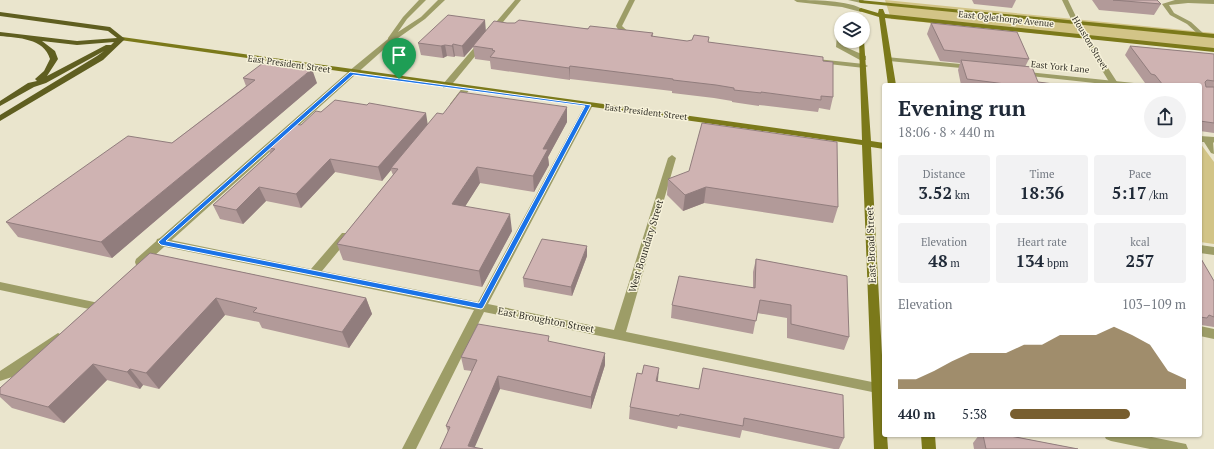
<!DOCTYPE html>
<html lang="en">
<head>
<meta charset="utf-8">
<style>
	:root { --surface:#fff; --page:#f2f2f3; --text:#1f2937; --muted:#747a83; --accent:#785e2f }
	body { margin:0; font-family:"PT Serif",serif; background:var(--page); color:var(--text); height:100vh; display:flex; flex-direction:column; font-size:15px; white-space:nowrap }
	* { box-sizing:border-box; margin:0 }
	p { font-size:13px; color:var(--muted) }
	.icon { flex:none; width:22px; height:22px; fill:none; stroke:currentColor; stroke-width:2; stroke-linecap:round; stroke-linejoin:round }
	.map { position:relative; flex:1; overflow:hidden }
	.sheet { position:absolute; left:882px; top:83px; width:320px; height:354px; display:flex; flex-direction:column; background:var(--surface); border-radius:4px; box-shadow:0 1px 3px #0004 }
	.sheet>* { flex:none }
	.controls { position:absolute; left:834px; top:12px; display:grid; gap:8px }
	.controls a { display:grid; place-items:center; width:36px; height:36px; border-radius:50%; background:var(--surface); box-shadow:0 1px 3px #0004; font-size:20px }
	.pin { position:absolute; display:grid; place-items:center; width:34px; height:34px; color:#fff; margin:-41px -17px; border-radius:50% 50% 50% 0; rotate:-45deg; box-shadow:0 0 4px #0007 }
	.pin .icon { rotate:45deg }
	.round { display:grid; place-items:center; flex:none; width:42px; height:42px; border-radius:21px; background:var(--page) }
	.summary { display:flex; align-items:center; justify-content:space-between; height:68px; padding:0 16px }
	h1 { font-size:22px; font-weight:800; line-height:30px }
	.stats { display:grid; grid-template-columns:repeat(3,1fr); gap:6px; height:68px; padding:4px 16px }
	.stats div { display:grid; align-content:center; border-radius:4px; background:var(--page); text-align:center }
	.stats b { font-size:17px; font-weight:800 }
	.stats small { font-size:11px; font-weight:400 }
	.stats p { font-size:11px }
	.chart { height:112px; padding:8px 16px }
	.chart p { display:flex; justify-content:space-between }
	.chart svg { width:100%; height:72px; margin-top:4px; fill:var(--accent); opacity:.7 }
	ul { padding:0 16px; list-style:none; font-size:13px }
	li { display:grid; grid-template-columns:64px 48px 1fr; align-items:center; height:30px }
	li i { height:10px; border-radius:5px; background:var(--accent) }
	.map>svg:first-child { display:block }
	.green { fill:#d2c487 }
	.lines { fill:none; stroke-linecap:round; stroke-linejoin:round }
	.service { fill:#9d9d67; fill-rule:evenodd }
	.minor { fill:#9d9d67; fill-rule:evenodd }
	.tertiary { fill:#9d9d67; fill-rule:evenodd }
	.secondary { fill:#7b791a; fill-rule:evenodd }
	.primary { fill:#5f5e20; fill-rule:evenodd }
	.wall { fill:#b29a99 }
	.shaded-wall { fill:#917d7d }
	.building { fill:#cfb3b2; stroke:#917d7d }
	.route { fill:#1a73e8; stroke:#fff; fill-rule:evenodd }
	.labels { text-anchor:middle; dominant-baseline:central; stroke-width:3; stroke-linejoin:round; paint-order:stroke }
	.far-street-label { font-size:9px; fill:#333128; stroke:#f7f2da }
	.street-label { font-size:10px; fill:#333128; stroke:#f7f2da }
</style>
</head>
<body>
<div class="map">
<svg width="1214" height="449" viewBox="0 0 1214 449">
	<rect width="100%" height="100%" fill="#eae5cd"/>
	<!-- green -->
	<path class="green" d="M 885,0 L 1214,33 L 1214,51 L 891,19 Z
		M 1200,143 L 1214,162 L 1214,244 L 1200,242 Z"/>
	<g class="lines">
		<!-- service -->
		<path class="service" d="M 1175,0 L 1214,0 L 1214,4 L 1188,3 L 1169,5 L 1174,13 L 1191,22 L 1204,34 L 1204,36 L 1200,36 L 1187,24 L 1170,15 L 1162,4 Z
			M 861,15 L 864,17 L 863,18 L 848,19 Z
			M 841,19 L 841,41 L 843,41 L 843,46 L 866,56 L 866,60 L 860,60 L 836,47 L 838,21 Z
			M 886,57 L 971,65 L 975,67 L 971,69 L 889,61 L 886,61 Z
			M 1018,71 L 1134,83 L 1138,85 L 1113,85 L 1021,75 L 1018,75 Z
			M 0,282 L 94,302 L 98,303 L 100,306 L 98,309 L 94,310 L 0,290 Z
			M 1200,326 L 1214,329 L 1214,339 L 1200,336 Z"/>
		<!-- minor -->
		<path class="minor" d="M 515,0 L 521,0 L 449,88 L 443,88 L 443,84 Z
			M 629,0 L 635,0 L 622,26 L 633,36 L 630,38 L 619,31 L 616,26 Z
			M 1062,0 L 1068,0 L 1079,23 L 1119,85 L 1111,85 L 1073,23 Z
			M 817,59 L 864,64 L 868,66 L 864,68 L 820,63 L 816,61 Z
			M 463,87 L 469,87 L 470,89 L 457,106 L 451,106 L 450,104 Z
			M 586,103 L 589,103 L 593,105 L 488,304 L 614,330 L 668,158 L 672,155 L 676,158 L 626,332 L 877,383 L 882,384 L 883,388 L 882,392 L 877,393 L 484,312 L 416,449 L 402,449 L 474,310 L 161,246 L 157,245 L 156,242 L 157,239 L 161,238 L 311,269 L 342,233 L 350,233 L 351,235 L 350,237 L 322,271 L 478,302 Z
			M 1200,136 L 1214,137 L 1214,143 L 1213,142 L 1214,154 L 1211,153 L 1204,142 L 1200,142 Z
			M 1200,245 L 1214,247 L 1214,255 L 1200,253 Z"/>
		<!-- tertiary -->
		<path class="tertiary" d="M 419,0 L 426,0 L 407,19 L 398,32 L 421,17 L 438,0 L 445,0 L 425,19 L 391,43 L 355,75 L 144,265 L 136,265 L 135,262 L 136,259 L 349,71 L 388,39 L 388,38 L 403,17 Z
			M 794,0 C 811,0 850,0 864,10 L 861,12 L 842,7 L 797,2 Z
			M 848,0 L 863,0 L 864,1 L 861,3 Z
			M 58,333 L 62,335 L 64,338 L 62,341 L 12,377 L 0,381 L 0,371 Z
			M 1104,435 L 1142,435 L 1181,443 L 1186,444 L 1188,449 L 1150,449 L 1111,441 L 1106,439 Z"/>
		<!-- secondary -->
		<path class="secondary" d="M 859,0 L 1214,34 L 1214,38 L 861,3 L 859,2 Z
			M 861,8 L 878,13 L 879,9 L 883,9 L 885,14 L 1214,48 L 1214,52 L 885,18 L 896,85 L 888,85 L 879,17 L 859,11 L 859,9 Z
			M 122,37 L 862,140 L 859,41 L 864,40 L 871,141 L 884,143 L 884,149 L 871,147 L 884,393 L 884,435 L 887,435 L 888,449 L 874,449 L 862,145 L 120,40 L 120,38 Z
			M 921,435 L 935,435 L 936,449 L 922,449 Z"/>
		<!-- primary -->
		<path class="primary" d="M 0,12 L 110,27 L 125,39 L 103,60 L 0,121 L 0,115 L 97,56 L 104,51 L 46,83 L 34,87 L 0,106 L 0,101 L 28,83 L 37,81 L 35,79 L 44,71 L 50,59 C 44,38 18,38 0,36 L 0,32 L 77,41 L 117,38 L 108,31 L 0,16 ZM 42,41 L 77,45 L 114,42 L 111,45 L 106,45 L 47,76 L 58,59 L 55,51 Z"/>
	</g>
	<!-- wall -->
	<path class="wall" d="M 972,0 L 1016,0 L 1012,8 L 974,4 Z
		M 1092,0 L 1157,0 L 1161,4 L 1154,15 L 1099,10 Z
		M 507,23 L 653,33 L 653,37 L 687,41 L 709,42 L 823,61 L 833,97 L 830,110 L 819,108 L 818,112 L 759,105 L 759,106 L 732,102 L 732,101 L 714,98 L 672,93 L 672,91 L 570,79 L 570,80 L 491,69 L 490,61 L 475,59 L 473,46 L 475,45 L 464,57 L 455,56 L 454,57 L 447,56 L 443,58 L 421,55 L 418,43 L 486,31 Z
		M 931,23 L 1029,59 L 1025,67 L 1038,82 L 1062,85 L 961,85 L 958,70 L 960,63 L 940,61 L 927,34 Z
		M 1130,46 L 1214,54 L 1214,133 L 1200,131 L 1200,85 L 1150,85 L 1150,84 L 1145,83 L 1125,55 Z
		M 243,78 L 317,83 L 112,258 L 18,237 L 6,222 L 172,143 L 246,86 Z
		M 321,112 L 428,124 L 443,114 L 567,122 L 548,157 L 549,165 L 534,192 L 480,183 L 465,206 L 512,231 L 482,287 L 343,260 L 337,244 L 393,175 L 391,170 L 382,181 L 335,172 L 301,208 L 266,201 L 243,224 L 220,219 L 213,205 L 270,153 L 268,148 L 301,125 Z
		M 668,179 L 838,207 L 833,223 L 704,203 L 683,211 L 667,195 Z
		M 150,253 L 366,298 L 372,314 L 349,348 L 262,328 L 259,322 L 225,315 L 159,389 L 143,385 L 140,389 L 107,380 L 64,423 L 12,408 L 0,397 L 0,388 Z
		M 587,256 L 572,296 L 524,287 L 523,278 Z
		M 1200,257 L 1214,281 L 1214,327 L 1201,325 L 1200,325 Z
		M 756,259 L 849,337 L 844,350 L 787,338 L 787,318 L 757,313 L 753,334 L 671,318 L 672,305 L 753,287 L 753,272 Z
		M 550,342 L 605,365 L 591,409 L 500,389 L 440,449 L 448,432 L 446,426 L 472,371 L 464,370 L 461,357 Z
		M 658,381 L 844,438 L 839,449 L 834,449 L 742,430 L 740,438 L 678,426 L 677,429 L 629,419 L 630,407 Z
		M 979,435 L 1005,435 L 1078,449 L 974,449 L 973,443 Z"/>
	<!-- shaded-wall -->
	<path class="shaded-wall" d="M 485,20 L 486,32 L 464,57 L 462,46 Z
		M 453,44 L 455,56 L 454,57 L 452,46 Z
		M 445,45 L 447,56 L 443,58 L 441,46 Z
		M 570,66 L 570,80 L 569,68 Z
		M 312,69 L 317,83 L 112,258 L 101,242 Z
		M 567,107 L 567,122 L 548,157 L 549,165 L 534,192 L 533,176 L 543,149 Z
		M 426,113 L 428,126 L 391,168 L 391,170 L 382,181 L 378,167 Z
		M 330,159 L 335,172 L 301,208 L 296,194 Z
		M 477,167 L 480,183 L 456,221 L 452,204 Z
		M 259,187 L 266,201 L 243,224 L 236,210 Z
		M 706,187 L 704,203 L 683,211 L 685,195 Z
		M 510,214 L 512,231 L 482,287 L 479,271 Z
		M 587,246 L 587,256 L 572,296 L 571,287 Z
		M 216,298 L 225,315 L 159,389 L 146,373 Z
		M 366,298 L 372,314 L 349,348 L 342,332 Z
		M 605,353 L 605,365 L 591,409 L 591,397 Z
		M 93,364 L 107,380 L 64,423 L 48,407 Z
		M 659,368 L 658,380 L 655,393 L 656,381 Z
		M 130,369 L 143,385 L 140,389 L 127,372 Z
		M 498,376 L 500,389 L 474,449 L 468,446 Z"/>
	<!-- building -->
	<path class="building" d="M 1113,0 L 1157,0 L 1161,4 Z
		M 448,15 L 485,20 L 462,46 L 453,44 L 452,46 L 445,45 L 441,46 L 418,43 Z
		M 519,20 L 588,29 L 590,26 L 653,33 L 651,36 L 687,41 L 692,40 L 694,35 L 709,37 L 708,42 L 823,57 L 823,61 L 833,62 L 833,97 L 821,96 L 821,100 L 761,92 L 761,93 L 734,90 L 734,88 L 716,85 L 673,80 L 673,79 L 570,66 L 569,68 L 490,57 L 495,51 L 492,50 L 493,49 L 473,46 L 494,21 L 507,23 L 515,23 Z
		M 931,23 L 1017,32 L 1029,59 L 944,50 Z
		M 1130,46 L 1214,54 L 1214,81 L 1207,80 L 1205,82 L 1206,87 L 1214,87 L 1214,123 L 1200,121 L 1200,85 L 1163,85 L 1155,75 L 1151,74 Z
		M 961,60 L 1032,67 L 1038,82 L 1062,85 L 1013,85 L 967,79 Z
		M 263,63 L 312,69 L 101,242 L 6,222 L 128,136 L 172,143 L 255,80 L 243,78 Z
		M 460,92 L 567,107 L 543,149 L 548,149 L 533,176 L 477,167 L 452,204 L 510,214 L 479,271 L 337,244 L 398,169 L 391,168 L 437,113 L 443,114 Z
		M 335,100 L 367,105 L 369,103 L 426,113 L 378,167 L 330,159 L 296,194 L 259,187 L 236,210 L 213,205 L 275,149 L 268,148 L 294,124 L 301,125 L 316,111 L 321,112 Z
		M 702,123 L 837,142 L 838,207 L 706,187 L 685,195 L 668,179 L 689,171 Z
		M 542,239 L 587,246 L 571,287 L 523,278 Z
		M 150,253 L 366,298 L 342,332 L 253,312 L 257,308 L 216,298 L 146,373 L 130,369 L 127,372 L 93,364 L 48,407 L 0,394 L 0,388 Z
		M 1200,257 L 1214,281 L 1214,317 L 1209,315 L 1207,318 L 1200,317 Z
		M 756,259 L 847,276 L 849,337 L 791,324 L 791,305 L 760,300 L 756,321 L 672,305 L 679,276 L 755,288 Z
		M 478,324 L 549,336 L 548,341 L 605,353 L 591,397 L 498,376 L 468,446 L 483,449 L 440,449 L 450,427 L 446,426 L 477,360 L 461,357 Z
		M 644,365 L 659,368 L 656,381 L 699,389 L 703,368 L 843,395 L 844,438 L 744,418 L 743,426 L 680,414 L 679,416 L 630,407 L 637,373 L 642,374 Z
		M 983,435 L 1005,435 L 1078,449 L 986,449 Z"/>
	<!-- route -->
	<path class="route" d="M 350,72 L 591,105 L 483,308 L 481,309 L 161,245 L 158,242 ZM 353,75 L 585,106 L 479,303 L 166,241 Z"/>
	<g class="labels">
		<!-- far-street labels -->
		<g class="far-street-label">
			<text transform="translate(1006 19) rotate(6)">East Oglethorpe Avenue</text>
			<text transform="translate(1090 43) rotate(59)">Houston Street</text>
			<text transform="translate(289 64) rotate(8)">East President Street</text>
			<text transform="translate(1060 67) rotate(6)">East York Lane</text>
			<text transform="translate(646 112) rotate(7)">East President Street</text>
		</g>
		<!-- street labels -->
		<g class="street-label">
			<text transform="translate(871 245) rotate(-92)">East Broad Street</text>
			<text transform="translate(646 246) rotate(-73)">West Boundary Street</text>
			<text transform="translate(546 320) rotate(11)">East Broughton Street</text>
		</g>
	</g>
</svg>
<div class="controls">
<a><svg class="icon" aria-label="layers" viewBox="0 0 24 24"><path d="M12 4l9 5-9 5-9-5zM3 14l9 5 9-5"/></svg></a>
</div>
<div class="pin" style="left:399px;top:79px;background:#1e9e55"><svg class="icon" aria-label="arrive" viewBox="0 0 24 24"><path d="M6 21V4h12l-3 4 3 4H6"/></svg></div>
<section class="sheet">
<div class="summary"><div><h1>Evening run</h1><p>18:06 · 8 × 440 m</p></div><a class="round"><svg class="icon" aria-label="share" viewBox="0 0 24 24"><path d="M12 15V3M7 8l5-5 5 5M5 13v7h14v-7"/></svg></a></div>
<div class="stats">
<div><p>Distance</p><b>3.52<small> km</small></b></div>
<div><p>Time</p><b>18:36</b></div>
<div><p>Pace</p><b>5:17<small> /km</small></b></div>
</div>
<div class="stats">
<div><p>Elevation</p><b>48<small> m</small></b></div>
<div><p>Heart rate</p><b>134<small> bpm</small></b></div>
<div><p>kcal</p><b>257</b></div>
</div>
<div class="chart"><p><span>Elevation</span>103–109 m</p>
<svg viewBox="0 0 160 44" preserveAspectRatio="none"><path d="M0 44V38L10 38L20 33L30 27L40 22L50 22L60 22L70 17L80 17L90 11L100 11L110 11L120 6L130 11L140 17L150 33L160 38V44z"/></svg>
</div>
<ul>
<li><b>440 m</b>5:38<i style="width:68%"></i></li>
</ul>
</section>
</div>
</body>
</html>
